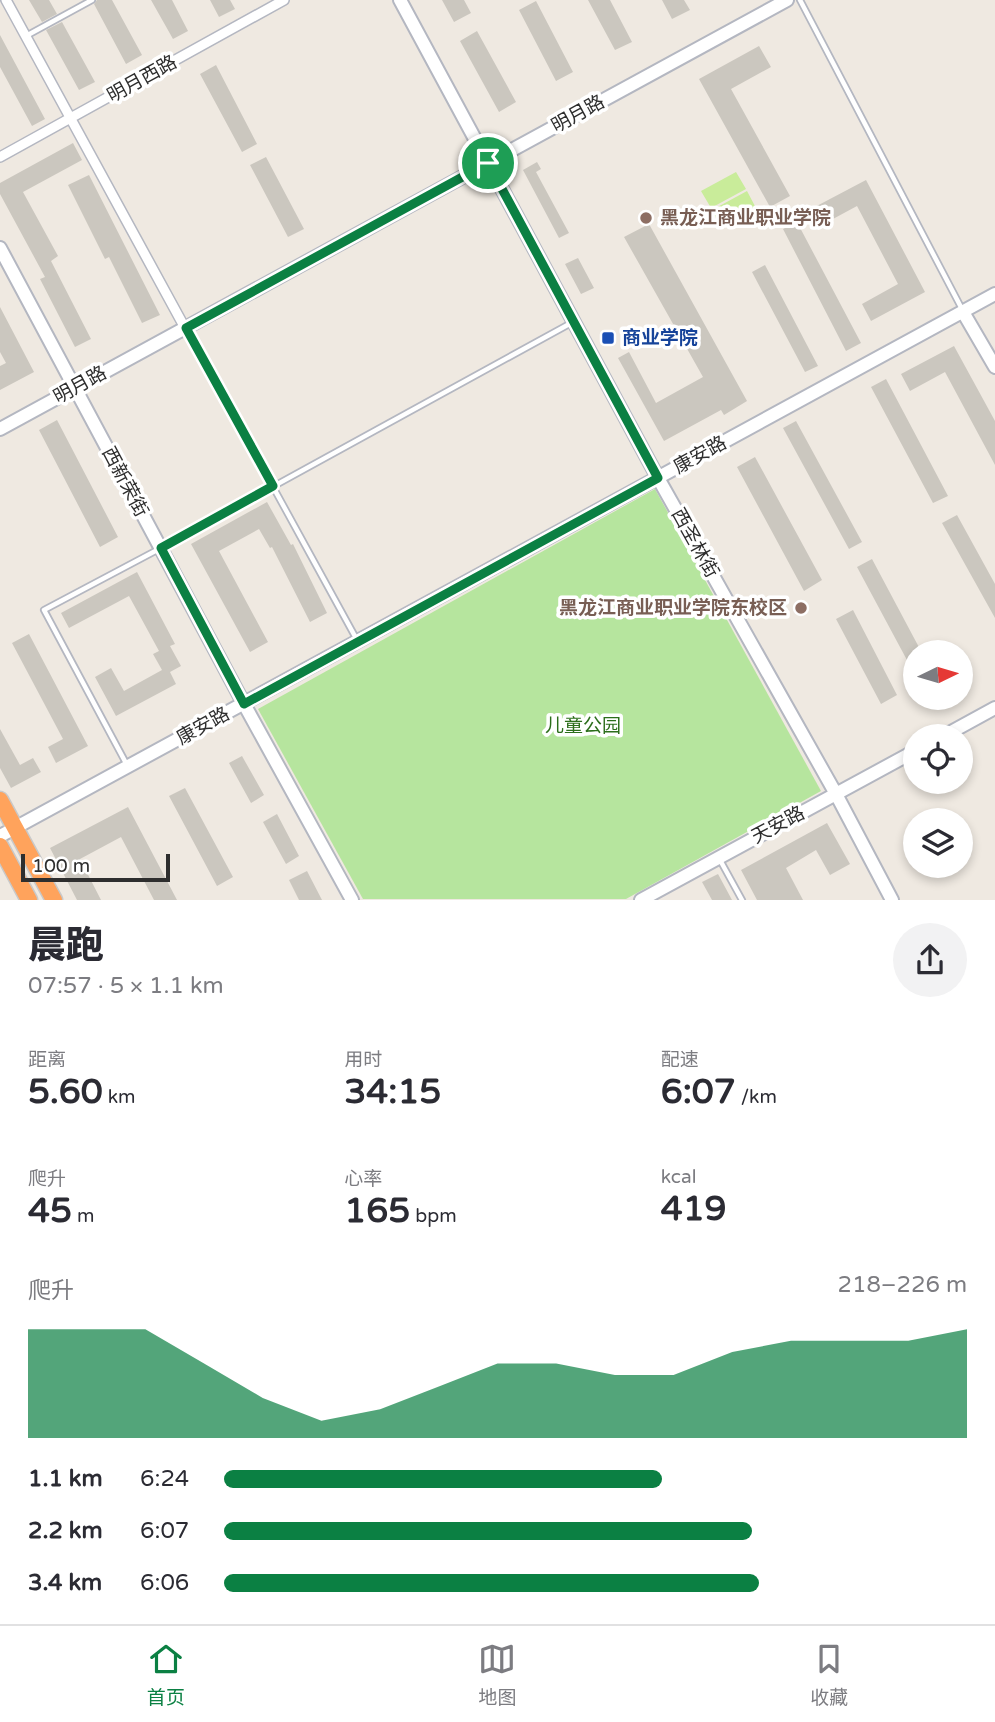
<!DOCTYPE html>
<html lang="zh">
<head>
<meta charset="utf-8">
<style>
	:root { --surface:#fff; --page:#f2f2f3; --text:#2b2b33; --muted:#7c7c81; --line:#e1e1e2; --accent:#0b8043 }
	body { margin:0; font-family:"Varela Round","Noto Sans SC",sans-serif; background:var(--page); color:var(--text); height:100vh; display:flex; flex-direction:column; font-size:26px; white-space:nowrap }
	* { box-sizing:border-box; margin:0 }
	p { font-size:23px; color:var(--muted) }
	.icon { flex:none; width:38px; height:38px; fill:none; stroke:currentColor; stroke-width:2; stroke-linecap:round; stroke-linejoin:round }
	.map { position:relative; height:900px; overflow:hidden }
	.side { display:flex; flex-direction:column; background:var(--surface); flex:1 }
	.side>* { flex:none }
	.needle { width:46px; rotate:85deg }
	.fabs { position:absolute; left:903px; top:640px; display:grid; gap:14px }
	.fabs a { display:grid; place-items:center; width:70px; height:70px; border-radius:50%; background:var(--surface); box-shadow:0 4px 10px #0003; font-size:35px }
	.scale { position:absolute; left:21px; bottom:18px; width:149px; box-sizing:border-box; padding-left:7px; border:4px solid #2e2e2e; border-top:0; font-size:19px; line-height:24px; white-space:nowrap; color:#2e2e2e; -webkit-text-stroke:5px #fff; paint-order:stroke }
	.pin { position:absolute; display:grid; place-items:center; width:60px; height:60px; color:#fff; margin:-30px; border:4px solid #fff; border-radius:50%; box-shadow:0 2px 7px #0007 }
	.round { display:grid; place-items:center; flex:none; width:74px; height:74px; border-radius:37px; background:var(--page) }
	.headline { display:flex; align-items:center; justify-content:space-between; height:119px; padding:0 28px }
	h1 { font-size:38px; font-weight:800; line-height:52px }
	.stats { display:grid; grid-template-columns:repeat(3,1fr); gap:10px; height:119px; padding:7px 28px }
	.stats div { display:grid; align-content:center }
	.stats b { font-size:35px; font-weight:800 }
	.stats small { font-size:19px; font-weight:400 }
	.stats p { font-size:19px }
	.chart { height:196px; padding:14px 28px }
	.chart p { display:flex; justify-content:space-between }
	.chart svg { width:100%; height:126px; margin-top:7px; fill:var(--accent); opacity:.7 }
	ul { padding:0 28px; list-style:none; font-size:23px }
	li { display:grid; grid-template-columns:112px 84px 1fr; align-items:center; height:52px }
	li i { height:18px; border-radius:9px; background:var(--accent) }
	.dock { display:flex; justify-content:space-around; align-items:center; height:98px; border-top:2px solid var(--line); background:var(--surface); font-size:19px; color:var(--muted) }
	.dock a { display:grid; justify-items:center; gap:4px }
	.dock .selected { color:var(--accent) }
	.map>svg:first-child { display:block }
	.green { fill:#b6e59e }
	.pitch { fill:#c9ec9a }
	.building { fill:#cbc7bf }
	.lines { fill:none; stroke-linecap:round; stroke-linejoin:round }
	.lane-casing { stroke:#b4b7c1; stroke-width:8 }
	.street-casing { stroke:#b4b7c1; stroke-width:12 }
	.secondary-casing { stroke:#b4b7c1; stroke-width:16 }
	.highway-casing { stroke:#c9c9c9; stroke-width:19 }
	.lane { stroke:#fff; stroke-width:4.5 }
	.street { stroke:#fff; stroke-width:9 }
	.secondary { stroke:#fff; stroke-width:12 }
	.highway { stroke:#ffa35c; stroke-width:16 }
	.route-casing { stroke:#fff; stroke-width:14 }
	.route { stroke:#0b8043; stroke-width:9 }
	.education-dot { fill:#8d6e63; stroke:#fff; stroke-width:2.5 }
	.transit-dot { fill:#1a4fb4; stroke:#fff; stroke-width:2.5 }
	.labels { text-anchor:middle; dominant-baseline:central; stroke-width:7; stroke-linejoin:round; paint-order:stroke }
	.street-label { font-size:19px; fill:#2e2e2e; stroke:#fff }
	.education-label { font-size:19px; font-weight:bold; fill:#785e54; stroke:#fff; text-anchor:start }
	.transit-label { font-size:19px; font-weight:bold; fill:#164399; stroke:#fff; text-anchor:start }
	.park-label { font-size:19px; fill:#2c6e1b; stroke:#fff }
</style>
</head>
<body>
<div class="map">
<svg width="995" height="900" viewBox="0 0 995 900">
	<rect width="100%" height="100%" fill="#efe9e1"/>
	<!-- green -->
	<path class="green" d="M 655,489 L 821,791 L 626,899 L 363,899 L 258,709 Z"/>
	<!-- pitch -->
	<path class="pitch" d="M 736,172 L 746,189 L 711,208 L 701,191 Z
		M 747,191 L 756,208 L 721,228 L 712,210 Z"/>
	<!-- building -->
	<path class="building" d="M 29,0 L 49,0 L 57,14 L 42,22 Z
		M 97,0 L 112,0 L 142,55 L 126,64 L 94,4 Z
		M 151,0 L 172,0 L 188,31 L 173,39 Z
		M 210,0 L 230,0 L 235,9 L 219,17 Z
		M 442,0 L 464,0 L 471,13 L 454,22 Z
		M 588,0 L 610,0 L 632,42 L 615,50 Z
		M 662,0 L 684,0 L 690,10 L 672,19 Z
		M 536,1 L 573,72 L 556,81 L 519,10 Z
		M 62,22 L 95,82 L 79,90 L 46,30 Z
		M 477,31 L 516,102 L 499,112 L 460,41 Z
		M 0,35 L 45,119 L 32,126 L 0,67 Z
		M 759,46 L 771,67 L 731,89 L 790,196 L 770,207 L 699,79 Z
		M 216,65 L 257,144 L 242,152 L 200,74 Z
		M 73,143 L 82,160 L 23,192 L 58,256 L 51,261 L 91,339 L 75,347 L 40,279 L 45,277 L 0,194 L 0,183 Z
		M 266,157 L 304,229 L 288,237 L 250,165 Z
		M 537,162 L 541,169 L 536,172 L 569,233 L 559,238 L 523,170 Z
		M 89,175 L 160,315 L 142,323 L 109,257 L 105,259 L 68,185 Z
		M 866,180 L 925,292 L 871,321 L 862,304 L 898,284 L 857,206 L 820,226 L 811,209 Z
		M 797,222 L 861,343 L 846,351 L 783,229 Z
		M 649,224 L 747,401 L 724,415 L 721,410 L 664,441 L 618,358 L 629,352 L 656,403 L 703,377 L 624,237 Z
		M 578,258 L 594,288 L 581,294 L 565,264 Z
		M 765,265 L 818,366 L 805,372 L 752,272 Z
		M 0,307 L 34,372 L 0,390 L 0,366 L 6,363 L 0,352 Z
		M 954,346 L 995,421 L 995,465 L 945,372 L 910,391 L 901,374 Z
		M 886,379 L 948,496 L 933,503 L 871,387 Z
		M 57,420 L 118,537 L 100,547 L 39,430 Z
		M 796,421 L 862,542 L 849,549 L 783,428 Z
		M 755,457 L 822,580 L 804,591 L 737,467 Z
		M 267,502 L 291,545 L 293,544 L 327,613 L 310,622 L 272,547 L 270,548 L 259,529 L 219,551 L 268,642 L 250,652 L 191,544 Z
		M 957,515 L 995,584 L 995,618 L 942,523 Z
		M 872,559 L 922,653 L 915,653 L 915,675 L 857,567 Z
		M 137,572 L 175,644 L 170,646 L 181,666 L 170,672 L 176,684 L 116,716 L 95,677 L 111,668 L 124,691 L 162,670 L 153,654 L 159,651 L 129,596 L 69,628 L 61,613 Z
		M 853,610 L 897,695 L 881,704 L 836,619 Z
		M 29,634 L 88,746 L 56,763 L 48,747 L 63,739 L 12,643 Z
		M 928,698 L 953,698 L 933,709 Z
		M 0,729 L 20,765 L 33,758 L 41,772 L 11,788 L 0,768 Z
		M 242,756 L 264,795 L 251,803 L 229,763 Z
		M 185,788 L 233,877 L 217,886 L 169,796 Z
		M 128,807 L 177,900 L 154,900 L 121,837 L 80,859 L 101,900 L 77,900 L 50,848 Z
		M 277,814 L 299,856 L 286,864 L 263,822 Z
		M 827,823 L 850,864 L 830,875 L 816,850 L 786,868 L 803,900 L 757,900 L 741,870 Z
		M 307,871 L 322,900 L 299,900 L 289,880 Z
		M 718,874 L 732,900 L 712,900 L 702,882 Z"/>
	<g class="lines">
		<!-- lane casing -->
		<g class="lane-casing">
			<path id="lane" d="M 800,0 L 963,311
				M 26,36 L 92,0
				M 186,328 L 357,640
				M 127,765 L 44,610 L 161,548 L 573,322
				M 720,860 L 742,900"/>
		</g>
		<!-- street casing -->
		<g class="street-casing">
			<path id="street" d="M 6,0 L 185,328
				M 0,157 L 284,0"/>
		</g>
		<!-- secondary casing -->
		<g class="secondary-casing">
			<path id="secondary" d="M 400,0 L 658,478 L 836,794 L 892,900
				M 0,248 L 244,704 L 352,900
				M 963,312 L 995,367
				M 0,429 L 787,0
				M 942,737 L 995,708
				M 0,836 L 995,294
				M 641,900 L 915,751"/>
		</g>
		<!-- highway casing -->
		<g class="highway-casing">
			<path id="highway" d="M 0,800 L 54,900
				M 0,846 L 29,900"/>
		</g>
		<!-- lane -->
		<use href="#lane" class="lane"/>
		<!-- street -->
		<use href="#street" class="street"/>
		<!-- secondary -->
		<use href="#secondary" class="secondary"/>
		<!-- highway -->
		<use href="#highway" class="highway"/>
	</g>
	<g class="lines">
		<!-- route casing -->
		<g class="route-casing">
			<path id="route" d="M 488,163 L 658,478 L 244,704 L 161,548 L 273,486 L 186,328 Z"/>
		</g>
		<!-- route -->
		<use href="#route" class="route"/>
	</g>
	<!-- markers -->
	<g class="education-dot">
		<circle cx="646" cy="218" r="7"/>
		<circle cx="801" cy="608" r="7"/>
	</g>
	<rect class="transit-dot" x="601" y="331" width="14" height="14" rx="3.5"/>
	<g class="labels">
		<!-- street labels -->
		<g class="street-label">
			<text transform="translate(142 79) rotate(-29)">明月西路</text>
			<text transform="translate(578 114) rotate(-29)">明月路</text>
			<text transform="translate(80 385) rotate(-29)">明月路</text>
			<text transform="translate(700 455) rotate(-29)">康安路</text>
			<text transform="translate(125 482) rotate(62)">西新荣街</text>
			<text transform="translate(695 543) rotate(61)">西圣林街</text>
			<text transform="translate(203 726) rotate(-29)">康安路</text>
			<text transform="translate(778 825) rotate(-28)">天安路</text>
		</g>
		<!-- education labels -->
		<g class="education-label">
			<text x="660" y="218">黑龙江商业职业学院</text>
			<text x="787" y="608" text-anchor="end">黑龙江商业职业学院东校区</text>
		</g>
		<!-- transit labels -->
		<g class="transit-label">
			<text x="622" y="338">商业学院</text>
		</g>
		<!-- park labels -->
		<g class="park-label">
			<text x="583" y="726">儿童公园</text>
		</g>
	</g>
</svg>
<div class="fabs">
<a><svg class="needle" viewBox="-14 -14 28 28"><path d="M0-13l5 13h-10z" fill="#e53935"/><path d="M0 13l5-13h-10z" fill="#7c7c81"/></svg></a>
<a><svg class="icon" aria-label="locate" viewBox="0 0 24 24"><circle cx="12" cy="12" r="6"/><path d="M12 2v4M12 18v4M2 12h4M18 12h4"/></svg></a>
<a><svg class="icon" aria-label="layers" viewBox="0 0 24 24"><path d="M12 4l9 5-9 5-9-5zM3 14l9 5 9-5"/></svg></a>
</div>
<div class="scale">100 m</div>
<div class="pin" style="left:488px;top:163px;background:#1e9e55"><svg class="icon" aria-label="arrive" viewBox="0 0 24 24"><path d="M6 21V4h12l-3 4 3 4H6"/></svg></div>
</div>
<section class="side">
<div class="headline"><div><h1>晨跑</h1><p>07:57 · 5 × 1.1 km</p></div><a class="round"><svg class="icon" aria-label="share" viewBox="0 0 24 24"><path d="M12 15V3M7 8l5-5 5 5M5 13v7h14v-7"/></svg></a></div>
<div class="stats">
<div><p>距离</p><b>5.60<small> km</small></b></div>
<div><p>用时</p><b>34:15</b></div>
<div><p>配速</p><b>6:07<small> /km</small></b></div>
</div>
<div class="stats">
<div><p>爬升</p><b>45<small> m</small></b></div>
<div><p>心率</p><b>165<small> bpm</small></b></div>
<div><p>kcal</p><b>419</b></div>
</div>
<div class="chart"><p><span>爬升</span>218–226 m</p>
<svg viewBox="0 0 160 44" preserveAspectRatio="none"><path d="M0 44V6L10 6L20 6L30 18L40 30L50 38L60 34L70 26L80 18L90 18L100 22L110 22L120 14L130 10L140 10L150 10L160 6V44z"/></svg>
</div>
<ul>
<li><b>1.1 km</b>6:24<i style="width:59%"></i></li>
<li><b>2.2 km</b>6:07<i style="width:71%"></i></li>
<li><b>3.4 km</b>6:06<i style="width:72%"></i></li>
</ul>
</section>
<nav class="dock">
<a class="selected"><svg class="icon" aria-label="home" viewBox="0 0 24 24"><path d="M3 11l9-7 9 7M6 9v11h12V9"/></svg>首页</a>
<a><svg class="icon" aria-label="map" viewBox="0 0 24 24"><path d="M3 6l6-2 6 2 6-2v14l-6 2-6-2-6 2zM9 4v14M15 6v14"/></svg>地图</a>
<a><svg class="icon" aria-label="saved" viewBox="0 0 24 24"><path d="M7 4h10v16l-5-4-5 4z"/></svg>收藏</a>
</nav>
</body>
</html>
